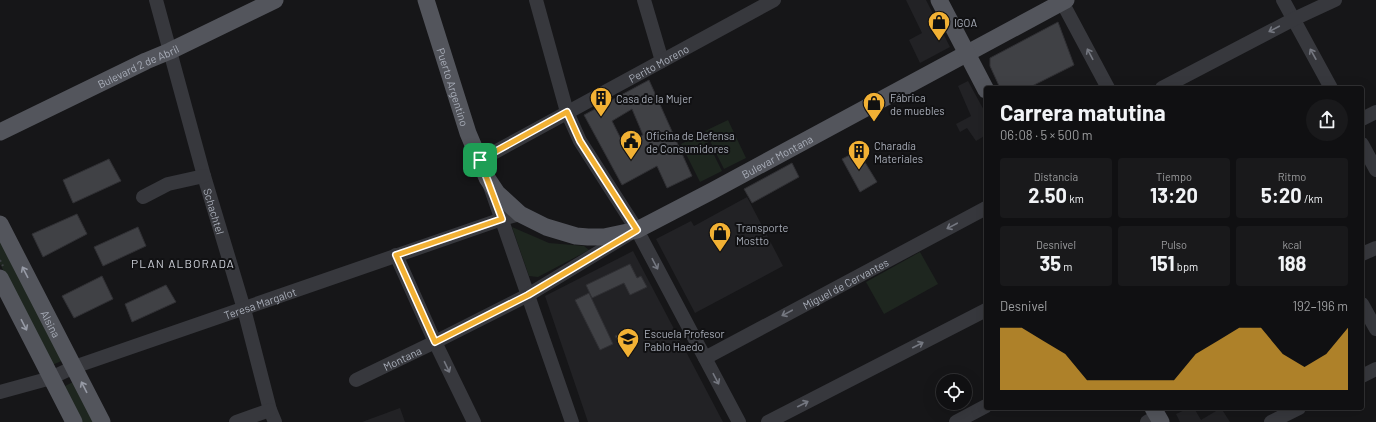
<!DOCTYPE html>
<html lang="es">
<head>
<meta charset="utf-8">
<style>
	:root { --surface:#101012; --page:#19191b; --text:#f1f3f6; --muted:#9c9d9f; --line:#303032; --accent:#f2b134 }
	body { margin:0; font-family:Barlow,sans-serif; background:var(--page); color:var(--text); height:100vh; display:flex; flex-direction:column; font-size:15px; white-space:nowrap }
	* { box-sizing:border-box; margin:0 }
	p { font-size:13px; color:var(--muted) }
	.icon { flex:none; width:22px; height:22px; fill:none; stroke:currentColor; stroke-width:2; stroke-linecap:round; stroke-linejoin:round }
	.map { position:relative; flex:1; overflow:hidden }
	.panel { position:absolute; left:984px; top:86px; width:380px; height:324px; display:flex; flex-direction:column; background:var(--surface); border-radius:4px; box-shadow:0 4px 16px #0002,0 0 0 1px var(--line) }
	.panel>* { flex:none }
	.fabs { position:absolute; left:936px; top:374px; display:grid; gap:8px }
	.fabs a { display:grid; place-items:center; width:36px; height:36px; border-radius:50%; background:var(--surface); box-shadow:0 4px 16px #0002,0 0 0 1px var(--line); font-size:20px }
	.pin { position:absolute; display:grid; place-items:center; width:34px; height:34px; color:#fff; margin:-17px; border-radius:8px; box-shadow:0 2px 6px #0006 }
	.round { display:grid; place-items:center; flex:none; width:42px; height:42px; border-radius:21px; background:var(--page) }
	.headline { display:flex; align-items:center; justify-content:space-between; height:68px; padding:0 16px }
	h1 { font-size:22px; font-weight:700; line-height:30px }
	.figures { display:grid; grid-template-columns:repeat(3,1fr); gap:6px; height:68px; padding:4px 16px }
	.figures div { display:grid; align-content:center; border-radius:4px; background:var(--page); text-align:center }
	.figures b { font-size:20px; font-weight:700 }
	.figures small { font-size:11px; font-weight:400 }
	.figures p { font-size:11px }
	.chart { height:112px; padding:8px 16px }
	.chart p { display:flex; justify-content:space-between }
	.chart svg { width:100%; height:72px; margin-top:4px; fill:var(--accent); opacity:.7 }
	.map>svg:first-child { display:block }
	.built { fill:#222225 }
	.green { fill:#1e261f }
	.building { fill:#404145; stroke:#303034; fill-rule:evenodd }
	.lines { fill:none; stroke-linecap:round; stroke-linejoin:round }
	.path { stroke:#3d3f44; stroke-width:2; stroke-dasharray:2 3; stroke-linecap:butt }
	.minor { stroke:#37383d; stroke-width:14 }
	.major { stroke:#53555c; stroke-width:17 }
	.oneway { stroke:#757881 }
	.oneway2 { stroke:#979ba6 }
	.route-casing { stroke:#fff; stroke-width:8 }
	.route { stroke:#f2b134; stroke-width:5 }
	.labels { text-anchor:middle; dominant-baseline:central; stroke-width:4; stroke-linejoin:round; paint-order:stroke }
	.poi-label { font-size:11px; fill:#a8adb8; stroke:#111113; text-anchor:start }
	.street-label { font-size:11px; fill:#a8adb8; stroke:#111113 }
	.neighbourhood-label { font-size:12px; letter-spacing:1px; fill:#c9ccd4; stroke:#111113 }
</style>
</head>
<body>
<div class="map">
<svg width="1376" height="422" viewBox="0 0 1376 422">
	<rect width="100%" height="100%" fill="#161618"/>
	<!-- built -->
	<path class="built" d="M 906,0 L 926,0 L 950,47 L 920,63 L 909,40 L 922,33 Z
		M 968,81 L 986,114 L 986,135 L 976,141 L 967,128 L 960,132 L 956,124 L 971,116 L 958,86 Z
		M 747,197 L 783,266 L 695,313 L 656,239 L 691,221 L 694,226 Z
		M 633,251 L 723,422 L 588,422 L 545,296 Z
		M 400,408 L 405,422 L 362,422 Z
		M 1189,408 L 1194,408 L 1201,420 L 1221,408 L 1230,422 L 1180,422 L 1176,414 Z"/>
	<!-- green -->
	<path class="green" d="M 728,120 L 746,158 L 724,169 L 705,131 Z
		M 703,133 L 722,171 L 700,182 L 681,144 Z
		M 512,227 L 549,243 L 584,246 L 589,250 L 538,277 L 529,276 Z
		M 0,237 L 64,360 L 52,365 L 0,264 Z
		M 920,252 L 938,284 L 884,314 L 866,282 Z
		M 75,381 L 96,422 L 80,422 L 63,387 Z"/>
	<!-- building -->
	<path class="building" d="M 1058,22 L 1074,65 L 1028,88 L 1000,88 L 990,66 L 990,58 Z
		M 649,80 L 692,176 L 667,188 L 657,166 L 622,185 L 584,115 ZM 632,109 L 643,135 L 624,145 L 612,121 Z
		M 858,151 L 877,182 L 860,192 L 842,159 Z
		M 109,159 L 121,181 L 73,203 L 63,180 Z
		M 792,163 L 799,177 L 752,203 L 744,189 Z
		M 77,214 L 87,234 L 43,257 L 32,234 Z
		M 138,227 L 146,246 L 103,266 L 94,247 Z
		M 630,264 L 637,278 L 641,276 L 647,287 L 630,295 L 624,283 L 592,298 L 586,285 Z
		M 102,276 L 113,299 L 74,318 L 62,296 Z
		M 166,285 L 176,302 L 132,322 L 125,304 Z
		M 589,293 L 613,344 L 600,350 L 575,300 Z
		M 630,329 L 634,338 L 620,345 L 615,336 Z"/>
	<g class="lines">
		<!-- path -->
		<path class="path" d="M 0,260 L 3,266"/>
		<!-- minor -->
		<g class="minor">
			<path id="s1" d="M 156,0 L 204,176 L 244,309 L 270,410 L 275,422"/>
			<path d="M 536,0 L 567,112 L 580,141 L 637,230 L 739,422"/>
			<path d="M 644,0 L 662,61"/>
			<path d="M 1283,0 L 1331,88"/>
			<path d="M 1062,2 L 1108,88"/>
			<path d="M 1162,88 L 1294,19 L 1335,0"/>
			<path d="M 1362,119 L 1376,112"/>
			<path d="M 1362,144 L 1376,170"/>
			<path id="s2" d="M 480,160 L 774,0"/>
			<path d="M 490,186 L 572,422"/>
			<path d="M 143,197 L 168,184 L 204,176"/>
			<path d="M 1362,254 L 1376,248"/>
			<path d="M 396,255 L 435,342 L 474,422"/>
			<path d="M 1362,304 L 1376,329"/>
			<path id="s3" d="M 705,358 L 986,208"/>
			<path d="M 1362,376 L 1376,369"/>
			<path id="s4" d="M 356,380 L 435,342 L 528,295 L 629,234"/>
			<path id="s5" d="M 0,392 L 51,378 L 74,367 L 502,219 L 520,214"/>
			<path d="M 236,422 L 270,410"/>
			<path d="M 768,422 L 986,310"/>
			<path d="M 956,422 L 986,406"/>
			<path d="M 1147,422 L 1158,416"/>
			<path d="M 1271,422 L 1299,408"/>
		</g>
		<!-- major -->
		<g class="major">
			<path id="s6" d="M 426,0 L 468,133 L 487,178 L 497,193 L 520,214 L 546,227 L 576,236 L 588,237 L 604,237 L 637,230 L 712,191 L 1066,0"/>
			<path d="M 939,0 L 986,90"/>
			<path id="s7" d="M 0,132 L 146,61 L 170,51 L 275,0"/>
			<path id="s8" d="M 0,224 L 102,422"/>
			<path d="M 0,278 L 74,422"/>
			<path d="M 1153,408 L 1161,422"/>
		</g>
	</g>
	<!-- one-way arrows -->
	<defs><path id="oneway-shaft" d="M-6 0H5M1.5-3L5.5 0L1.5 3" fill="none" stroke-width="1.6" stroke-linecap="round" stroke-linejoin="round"/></defs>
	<g class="oneway">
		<use href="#oneway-shaft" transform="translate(1274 29) rotate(152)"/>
		<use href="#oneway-shaft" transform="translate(1090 54) rotate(-118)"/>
		<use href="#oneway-shaft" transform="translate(1313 54) rotate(-119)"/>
		<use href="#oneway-shaft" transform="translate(952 226) rotate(152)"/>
		<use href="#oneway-shaft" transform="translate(655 264) rotate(62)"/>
		<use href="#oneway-shaft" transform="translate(787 313) rotate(152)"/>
		<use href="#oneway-shaft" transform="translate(918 345) rotate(-27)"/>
		<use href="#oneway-shaft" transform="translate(447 367) rotate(64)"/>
		<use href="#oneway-shaft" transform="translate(716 379) rotate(62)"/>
		<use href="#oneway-shaft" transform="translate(803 404) rotate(-27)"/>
	</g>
	<g class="oneway2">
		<use href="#oneway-shaft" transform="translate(25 272) rotate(-117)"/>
		<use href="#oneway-shaft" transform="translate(24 325) rotate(63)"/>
		<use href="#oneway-shaft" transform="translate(84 387) rotate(-117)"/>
	</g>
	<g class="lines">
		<!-- route casing -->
		<g class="route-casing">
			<path id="route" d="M 567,112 L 580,141 L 637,230 L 528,295 L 435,342 L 396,255 L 502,219 L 480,160 Z"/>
		</g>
		<!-- route -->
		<use href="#route" class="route"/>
	</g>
	<!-- icons -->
	<defs>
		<g id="shop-pin" transform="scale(1.15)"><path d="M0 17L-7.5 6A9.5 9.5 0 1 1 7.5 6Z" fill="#f2b134" stroke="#111113"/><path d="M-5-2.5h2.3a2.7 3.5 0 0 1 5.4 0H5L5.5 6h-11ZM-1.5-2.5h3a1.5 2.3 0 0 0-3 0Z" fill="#111"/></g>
		<g id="building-pin" transform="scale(1.15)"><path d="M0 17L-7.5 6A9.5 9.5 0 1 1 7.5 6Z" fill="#f2b134" stroke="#111113"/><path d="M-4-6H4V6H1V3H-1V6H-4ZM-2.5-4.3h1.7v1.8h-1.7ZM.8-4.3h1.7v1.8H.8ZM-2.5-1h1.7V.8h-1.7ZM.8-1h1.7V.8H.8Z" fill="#111"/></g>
		<g id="civic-pin" transform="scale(1.15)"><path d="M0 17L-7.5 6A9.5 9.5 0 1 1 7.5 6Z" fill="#f2b134" stroke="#111113"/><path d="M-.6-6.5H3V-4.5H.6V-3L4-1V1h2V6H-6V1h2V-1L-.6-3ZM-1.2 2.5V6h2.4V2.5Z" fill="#111"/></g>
		<g id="school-pin" transform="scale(1.15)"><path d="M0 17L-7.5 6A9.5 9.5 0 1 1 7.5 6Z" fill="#f2b134" stroke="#111113"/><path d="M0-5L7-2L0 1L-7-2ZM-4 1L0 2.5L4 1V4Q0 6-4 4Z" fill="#111"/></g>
	</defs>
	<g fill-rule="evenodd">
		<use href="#shop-pin" x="939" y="22"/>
		<use href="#building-pin" x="601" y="98"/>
		<use href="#shop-pin" x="874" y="103"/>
		<use href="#civic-pin" x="631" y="141"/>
		<use href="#building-pin" x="859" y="151"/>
		<use href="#shop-pin" x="720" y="233"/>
		<use href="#school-pin" x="628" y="339"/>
	</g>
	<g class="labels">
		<!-- poi labels -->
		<g class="poi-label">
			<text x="954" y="22">IGOA</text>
			<text x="890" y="97">Fábrica<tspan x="890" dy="13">de muebles</tspan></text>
			<text x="616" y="98">Casa de la Mujer</text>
			<text x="646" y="135">Oficina de Defensa<tspan x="646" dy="13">de Consumidores</tspan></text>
			<text x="874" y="145">Charadía<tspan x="874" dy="13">Materiales</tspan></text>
			<text x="736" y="227">Transporte<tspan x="736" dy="13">Mostto</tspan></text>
			<text x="644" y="333">Escuela Profesor<tspan x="644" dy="13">Pablo Haedo</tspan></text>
		</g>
		<!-- street labels -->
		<g class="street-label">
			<text stroke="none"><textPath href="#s2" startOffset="203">Perito Moreno</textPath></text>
			<text stroke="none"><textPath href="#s7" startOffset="153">Bulevard 2 de Abril</textPath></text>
			<text stroke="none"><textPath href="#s6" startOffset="91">Puerto Argentino</textPath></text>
			<text stroke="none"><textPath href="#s6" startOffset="518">Bulevar Montana</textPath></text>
			<text stroke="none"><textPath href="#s1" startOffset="219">Schachtel</textPath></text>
			<text stroke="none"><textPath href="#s3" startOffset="159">Miguel de Cervantes</textPath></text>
			<text stroke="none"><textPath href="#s5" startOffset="275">Teresa Margalot</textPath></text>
			<text stroke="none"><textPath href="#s8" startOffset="112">Alsina</textPath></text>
			<text stroke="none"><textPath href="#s4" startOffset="51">Montana</textPath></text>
		</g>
		<!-- neighbourhood labels -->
		<g class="neighbourhood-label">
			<text x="183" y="263">PLAN ALBORADA</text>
		</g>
	</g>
</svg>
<div class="fabs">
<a><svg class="icon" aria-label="locate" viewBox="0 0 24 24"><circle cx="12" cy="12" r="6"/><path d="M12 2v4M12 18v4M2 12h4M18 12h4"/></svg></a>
</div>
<div class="pin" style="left:480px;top:160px;background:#1e9e55"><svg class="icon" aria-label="arrive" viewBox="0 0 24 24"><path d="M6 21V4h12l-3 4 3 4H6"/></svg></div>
<section class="panel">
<div class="headline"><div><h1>Carrera matutina</h1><p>06:08 · 5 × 500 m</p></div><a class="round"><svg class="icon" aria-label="share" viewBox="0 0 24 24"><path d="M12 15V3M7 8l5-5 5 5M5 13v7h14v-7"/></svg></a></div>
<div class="figures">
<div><p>Distancia</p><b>2.50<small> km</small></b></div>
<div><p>Tiempo</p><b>13:20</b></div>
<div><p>Ritmo</p><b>5:20<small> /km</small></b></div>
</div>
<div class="figures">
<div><p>Desnivel</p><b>35<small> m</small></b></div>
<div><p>Pulso</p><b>151<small> bpm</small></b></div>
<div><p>kcal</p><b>188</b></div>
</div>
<div class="chart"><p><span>Desnivel</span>192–196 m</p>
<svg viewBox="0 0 160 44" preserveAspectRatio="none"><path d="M0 44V6L10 6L20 14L30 22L40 38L50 38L60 38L70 38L80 38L90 22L100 14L110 6L120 6L130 22L140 30L150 22L160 6V44z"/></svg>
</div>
</section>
</div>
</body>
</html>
